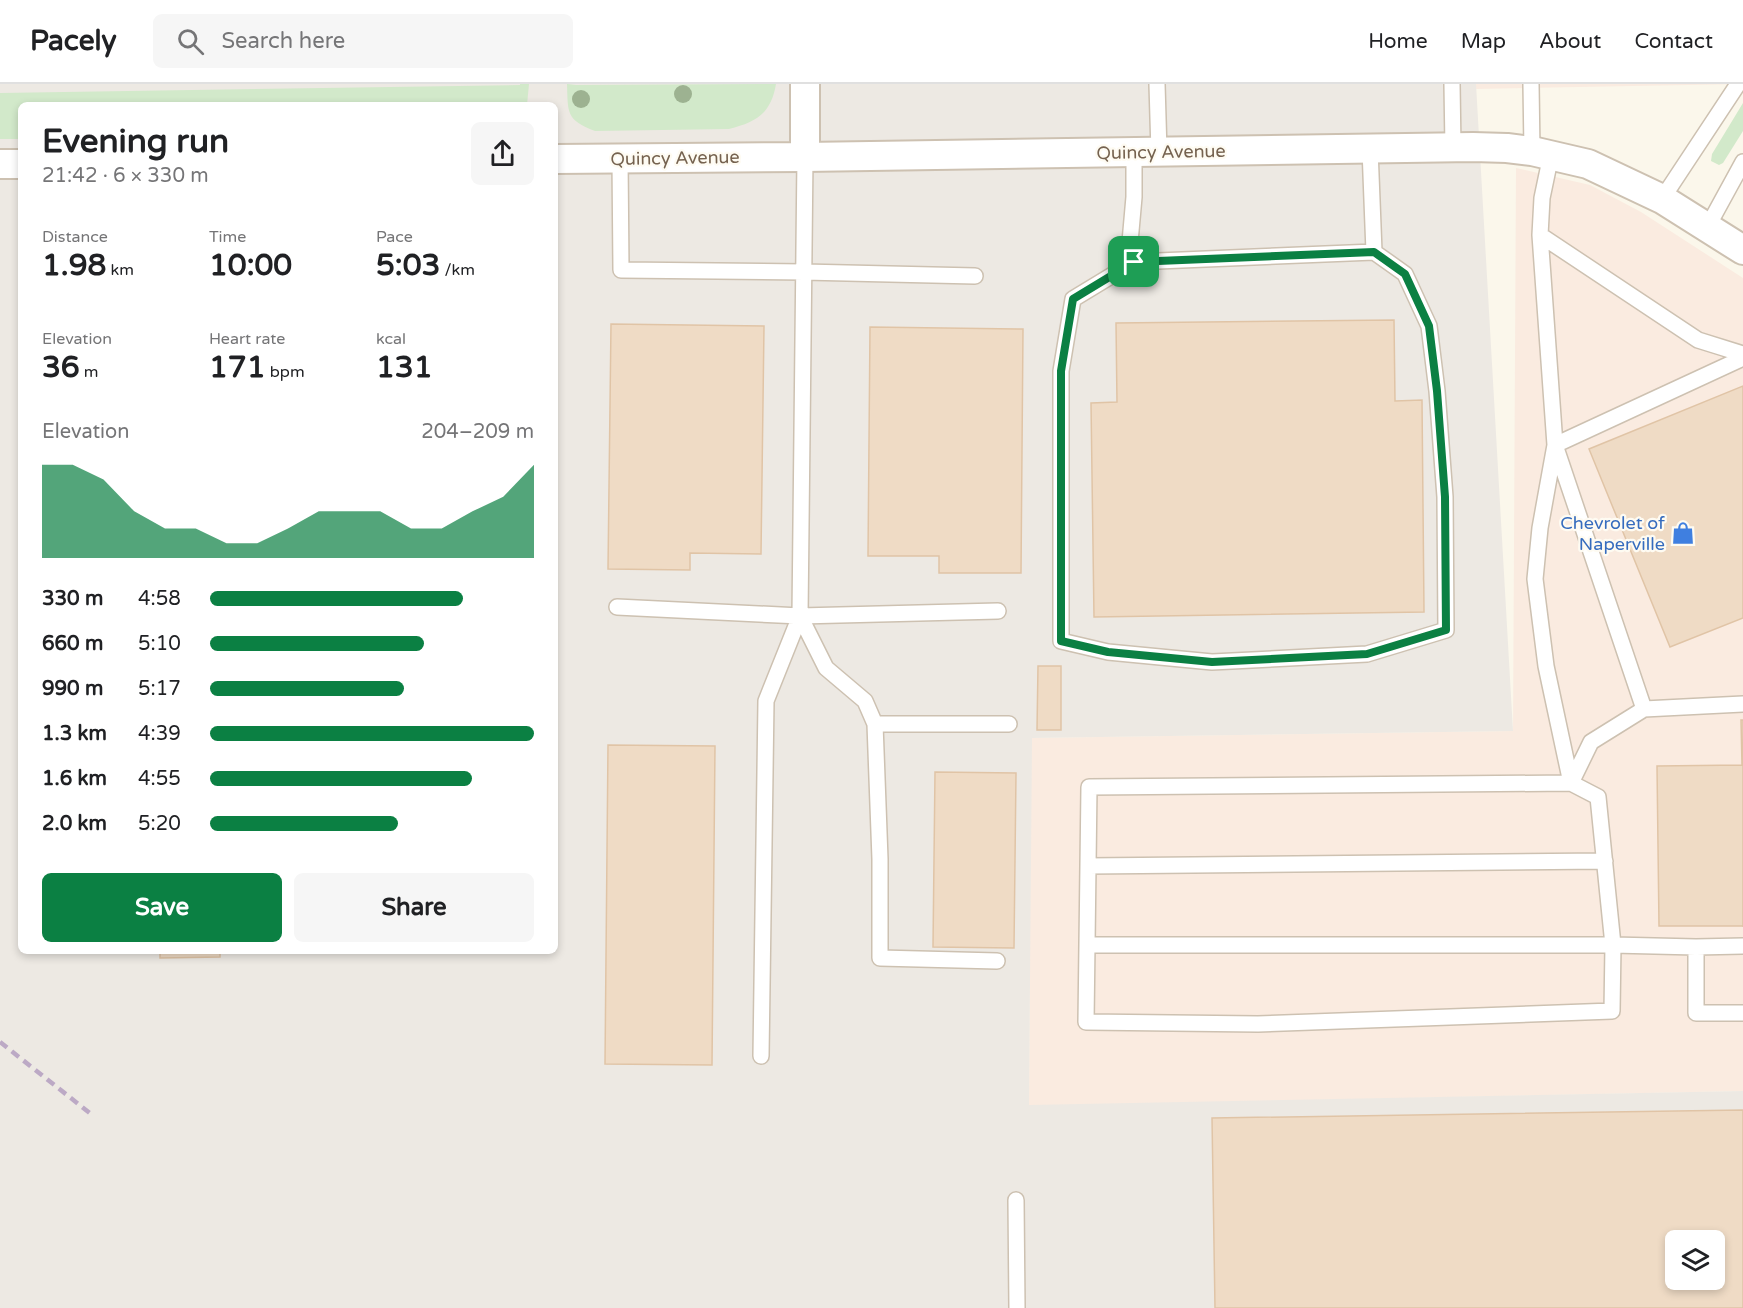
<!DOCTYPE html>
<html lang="en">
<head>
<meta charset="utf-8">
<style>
	:root { --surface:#fff; --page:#f6f6f6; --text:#202124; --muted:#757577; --line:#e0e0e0; --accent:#0b8043 }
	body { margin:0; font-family:"Varela Round",sans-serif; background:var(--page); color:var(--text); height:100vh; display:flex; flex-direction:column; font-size:22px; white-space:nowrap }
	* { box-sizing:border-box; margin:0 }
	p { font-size:20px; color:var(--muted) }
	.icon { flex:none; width:33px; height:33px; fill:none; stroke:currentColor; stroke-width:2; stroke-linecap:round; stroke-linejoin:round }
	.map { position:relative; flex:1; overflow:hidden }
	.sheet { position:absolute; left:18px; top:18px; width:540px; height:852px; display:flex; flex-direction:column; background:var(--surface); border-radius:9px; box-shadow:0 3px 9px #0003 }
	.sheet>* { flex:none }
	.tools { position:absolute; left:1665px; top:1146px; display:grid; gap:12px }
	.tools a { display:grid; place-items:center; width:60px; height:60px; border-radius:9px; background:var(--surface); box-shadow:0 3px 9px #0003; font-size:30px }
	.pin { position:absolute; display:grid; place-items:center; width:51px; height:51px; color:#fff; margin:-26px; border-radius:12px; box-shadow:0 3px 9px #0006 }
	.round { display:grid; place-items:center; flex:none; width:63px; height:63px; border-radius:9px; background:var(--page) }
	.head { display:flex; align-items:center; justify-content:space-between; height:102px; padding:0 24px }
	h1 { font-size:33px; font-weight:800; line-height:45px }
	.figures { display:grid; grid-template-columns:repeat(3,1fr); gap:9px; height:102px; padding:6px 24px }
	.figures div { display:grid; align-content:center }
	.figures b { font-size:30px; font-weight:800 }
	.figures small { font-size:16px; font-weight:400 }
	.figures p { font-size:16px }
	.chart { height:168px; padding:12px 24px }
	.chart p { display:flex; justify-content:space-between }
	.chart svg { width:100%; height:108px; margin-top:6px; fill:var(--accent); opacity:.7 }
	.action { display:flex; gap:12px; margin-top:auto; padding:12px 24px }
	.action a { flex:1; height:69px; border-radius:9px; background:var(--accent); color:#fff; font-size:24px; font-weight:800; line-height:69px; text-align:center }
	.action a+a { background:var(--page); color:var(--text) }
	ul { padding:0 24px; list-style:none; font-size:20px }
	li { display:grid; grid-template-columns:96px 72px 1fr; align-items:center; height:45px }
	li i { height:15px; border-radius:8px; background:var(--accent) }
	header { display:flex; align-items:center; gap:36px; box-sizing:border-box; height:84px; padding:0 30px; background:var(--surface); border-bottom:2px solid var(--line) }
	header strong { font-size:28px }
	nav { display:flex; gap:33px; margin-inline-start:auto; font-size:21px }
	.search { width:420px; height:54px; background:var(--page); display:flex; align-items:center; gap:15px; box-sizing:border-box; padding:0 21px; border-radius:9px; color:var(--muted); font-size:22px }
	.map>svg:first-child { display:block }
	.commercial { fill:#faebe0 }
	.industrial { fill:#ede9e3; fill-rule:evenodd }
	.green { fill:#d2e9ca }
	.building { fill:#efdbc5; stroke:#e0c4a6; stroke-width:1.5; fill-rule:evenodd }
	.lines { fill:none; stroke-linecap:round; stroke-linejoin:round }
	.service-casing { stroke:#cdc1b1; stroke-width:18 }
	.minor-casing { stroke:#cdc1b1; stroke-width:32 }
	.service { stroke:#fff; stroke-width:15 }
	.minor { stroke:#fff; stroke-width:28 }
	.rail { stroke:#bca9c5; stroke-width:4.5; stroke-dasharray:9 6; stroke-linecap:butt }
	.tree { fill:#9db291 }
	.route-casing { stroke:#fff; stroke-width:12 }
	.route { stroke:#0b8043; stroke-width:8 }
	.labels { text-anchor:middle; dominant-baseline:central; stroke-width:4.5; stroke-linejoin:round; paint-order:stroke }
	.street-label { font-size:18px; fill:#75624f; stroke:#fefbf2 }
	.shop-label { font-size:18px; fill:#366cbe; stroke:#fefbf2; text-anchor:end }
</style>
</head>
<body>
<header>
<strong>Pacely</strong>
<div class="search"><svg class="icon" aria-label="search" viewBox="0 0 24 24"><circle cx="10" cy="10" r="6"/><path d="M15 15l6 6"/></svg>Search here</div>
<nav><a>Home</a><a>Map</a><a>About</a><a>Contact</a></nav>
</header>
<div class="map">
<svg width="1743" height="1224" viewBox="0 0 1743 1224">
	<rect width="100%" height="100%" fill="#fbf7eb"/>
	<!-- commercial -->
	<path class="commercial" d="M 1476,0 L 1743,0 L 1476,5 Z
		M 1516,84 L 1590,101 L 1641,128 L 1743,194 L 1743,1007 L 1029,1022 L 1031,654 L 1513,647 Z"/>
	<!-- industrial -->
	<path class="industrial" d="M 0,0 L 1476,0 L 1513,647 L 1032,654 L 1029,1021 L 1743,1007 L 1743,1224 L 0,1224 ZM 21,21 L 555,21 L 555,867 L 21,867 ZM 1676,1156 L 1714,1156 L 1714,1196 L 1676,1196 Z"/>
	<!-- green -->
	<path class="green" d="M 520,0 L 529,0 L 527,21 L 21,21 L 21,55 L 0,55 L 0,9 L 520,1 Z
		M 567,0 L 576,1 L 776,0 C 771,30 756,38 729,45 L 595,47 C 566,36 568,29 567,0 Z
		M 1743,19 L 1743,47 L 1723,79 L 1719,81 L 1711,77 L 1712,70 Z"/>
	<!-- building -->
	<path class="building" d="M 1394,236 L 1395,317 L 1422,316 L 1424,528 L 1094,533 L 1091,319 L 1117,318 L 1116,239 Z
		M 611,240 L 764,242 L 761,470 L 690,469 L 690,486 L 608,485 Z
		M 870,243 L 1023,245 L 1021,489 L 939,489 L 939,472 L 868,472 Z
		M 1743,302 L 1743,534 L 1670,563 L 1589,365 Z
		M 1038,582 L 1061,582 L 1061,646 L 1037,646 Z
		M 1741,636 L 1743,636 L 1743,843 L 1743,842 L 1659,842 L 1657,682 L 1742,681 Z
		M 608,661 L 715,662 L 712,981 L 605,980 Z
		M 935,688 L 1016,689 L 1014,864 L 933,863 Z
		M 160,867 L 220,867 L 220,873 L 160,874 Z
		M 1743,1026 L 1743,1224 L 1215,1224 L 1212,1034 ZM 1676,1156 L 1714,1156 L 1714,1196 L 1676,1196 Z"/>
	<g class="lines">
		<!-- service casing -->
		<g class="service-casing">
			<path id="service" d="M 1157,0 L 1159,68
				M 1452,0 L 1453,64
				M 1531,0 L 1532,67
				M 1134,68 L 1134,113 L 1130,158 L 1134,178 L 1374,168 L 1370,65
				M 1551,71 L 1542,114 L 1540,151 L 1698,256 L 1743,270
				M 620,75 L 621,186 L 804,188 L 975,192
				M 1662,115 L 1738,0
				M 1707,144 L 1743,78
				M 1540,151 L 1555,361 L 1540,444 L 1535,495 L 1546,582 L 1571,699 L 1089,703 L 1086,938 L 1258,940 L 1612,927 L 1613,861 L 1696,863 L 1696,929 L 1743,929
				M 1134,178 L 1073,215 L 1061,287 L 1061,557 L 1108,568 L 1212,578 L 1367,570 L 1446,546 L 1445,413 L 1437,307 L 1429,242 L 1405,190 L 1374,168
				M 617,523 L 800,532 L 998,527
				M 800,532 L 826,584 L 865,617 L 875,640 L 880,775 L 880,874 L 997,877
				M 1644,625 L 1743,620
				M 875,640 L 1009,640
				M 1088,782 L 1605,777
				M 1087,861 L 1613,861 L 1598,713 L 1571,699 L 1591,658 L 1644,625 L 1555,361 L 1743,274
				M 1696,863 L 1743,862
				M 761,972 L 766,617 L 800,532 L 805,73
				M 1016,1116 L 1017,1224"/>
		</g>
		<!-- minor casing -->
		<g class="minor-casing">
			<path id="minor" d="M 805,0 L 805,73
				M 555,75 L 805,73 L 1473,63 L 1507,64 L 1532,67 L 1588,80 L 1662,115 L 1743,166
				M 0,80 L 21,80"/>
		</g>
		<!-- service -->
		<use href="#service" class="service"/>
		<!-- minor -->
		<use href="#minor" class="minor"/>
		<!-- rail -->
		<path class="rail" d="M 0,958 L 91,1030"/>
	</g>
	<!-- trees -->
	<g class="tree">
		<circle cx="683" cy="10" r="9"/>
		<circle cx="581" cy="15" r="9"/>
	</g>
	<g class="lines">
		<!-- route casing -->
		<g class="route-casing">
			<path id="route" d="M 1374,168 L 1405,190 L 1429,242 L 1437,307 L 1445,413 L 1446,546 L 1367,570 L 1212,578 L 1108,568 L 1061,557 L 1061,287 L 1073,215 L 1134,178 Z"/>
		</g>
		<!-- route -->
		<use href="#route" class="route"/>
	</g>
	<!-- icons -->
	<defs>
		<g id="shop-bare" transform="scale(1.8)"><path d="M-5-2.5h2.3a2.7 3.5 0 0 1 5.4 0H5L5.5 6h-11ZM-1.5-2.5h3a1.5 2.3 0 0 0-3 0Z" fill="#3f7fe0" stroke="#fefbf2" stroke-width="2.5" paint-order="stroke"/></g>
	</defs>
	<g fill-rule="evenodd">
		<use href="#shop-bare" x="1683" y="449"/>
	</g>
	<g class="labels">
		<!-- street labels -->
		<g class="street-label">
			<text transform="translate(1161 68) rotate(-1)">Quincy Avenue</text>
			<text transform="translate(675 74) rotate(-1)">Quincy Avenue</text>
		</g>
		<!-- shop labels -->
		<g class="shop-label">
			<text x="1665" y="439">Chevrolet of<tspan x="1665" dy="21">Naperville</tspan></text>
		</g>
	</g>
</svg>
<div class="tools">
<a><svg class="icon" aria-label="layers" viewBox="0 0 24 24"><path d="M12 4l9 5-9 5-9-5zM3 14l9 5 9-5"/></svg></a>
</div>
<div class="pin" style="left:1134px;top:178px;background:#1e9e55"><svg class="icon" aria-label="arrive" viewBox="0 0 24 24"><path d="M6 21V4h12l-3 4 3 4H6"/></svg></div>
<section class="sheet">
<div class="head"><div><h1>Evening run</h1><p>21:42 · 6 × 330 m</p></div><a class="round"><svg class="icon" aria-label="share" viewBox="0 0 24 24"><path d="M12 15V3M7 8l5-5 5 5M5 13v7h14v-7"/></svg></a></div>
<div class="figures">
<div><p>Distance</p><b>1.98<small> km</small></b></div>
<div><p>Time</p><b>10:00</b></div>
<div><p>Pace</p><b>5:03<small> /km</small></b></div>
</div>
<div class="figures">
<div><p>Elevation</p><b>36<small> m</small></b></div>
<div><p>Heart rate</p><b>171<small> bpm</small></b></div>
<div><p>kcal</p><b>131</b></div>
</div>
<div class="chart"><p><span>Elevation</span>204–209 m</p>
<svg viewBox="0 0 160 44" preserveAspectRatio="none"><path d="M0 44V6L10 6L20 12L30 25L40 32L50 32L60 38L70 38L80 32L90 25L100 25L110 25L120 32L130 32L140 25L150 19L160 6V44z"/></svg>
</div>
<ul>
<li><b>330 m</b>4:58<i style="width:78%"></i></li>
<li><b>660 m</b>5:10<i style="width:66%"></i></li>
<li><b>990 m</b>5:17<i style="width:60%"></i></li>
<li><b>1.3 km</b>4:39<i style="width:100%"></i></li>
<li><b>1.6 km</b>4:55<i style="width:81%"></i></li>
<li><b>2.0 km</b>5:20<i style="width:58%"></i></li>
</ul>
<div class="action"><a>Save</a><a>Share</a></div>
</section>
</div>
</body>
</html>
